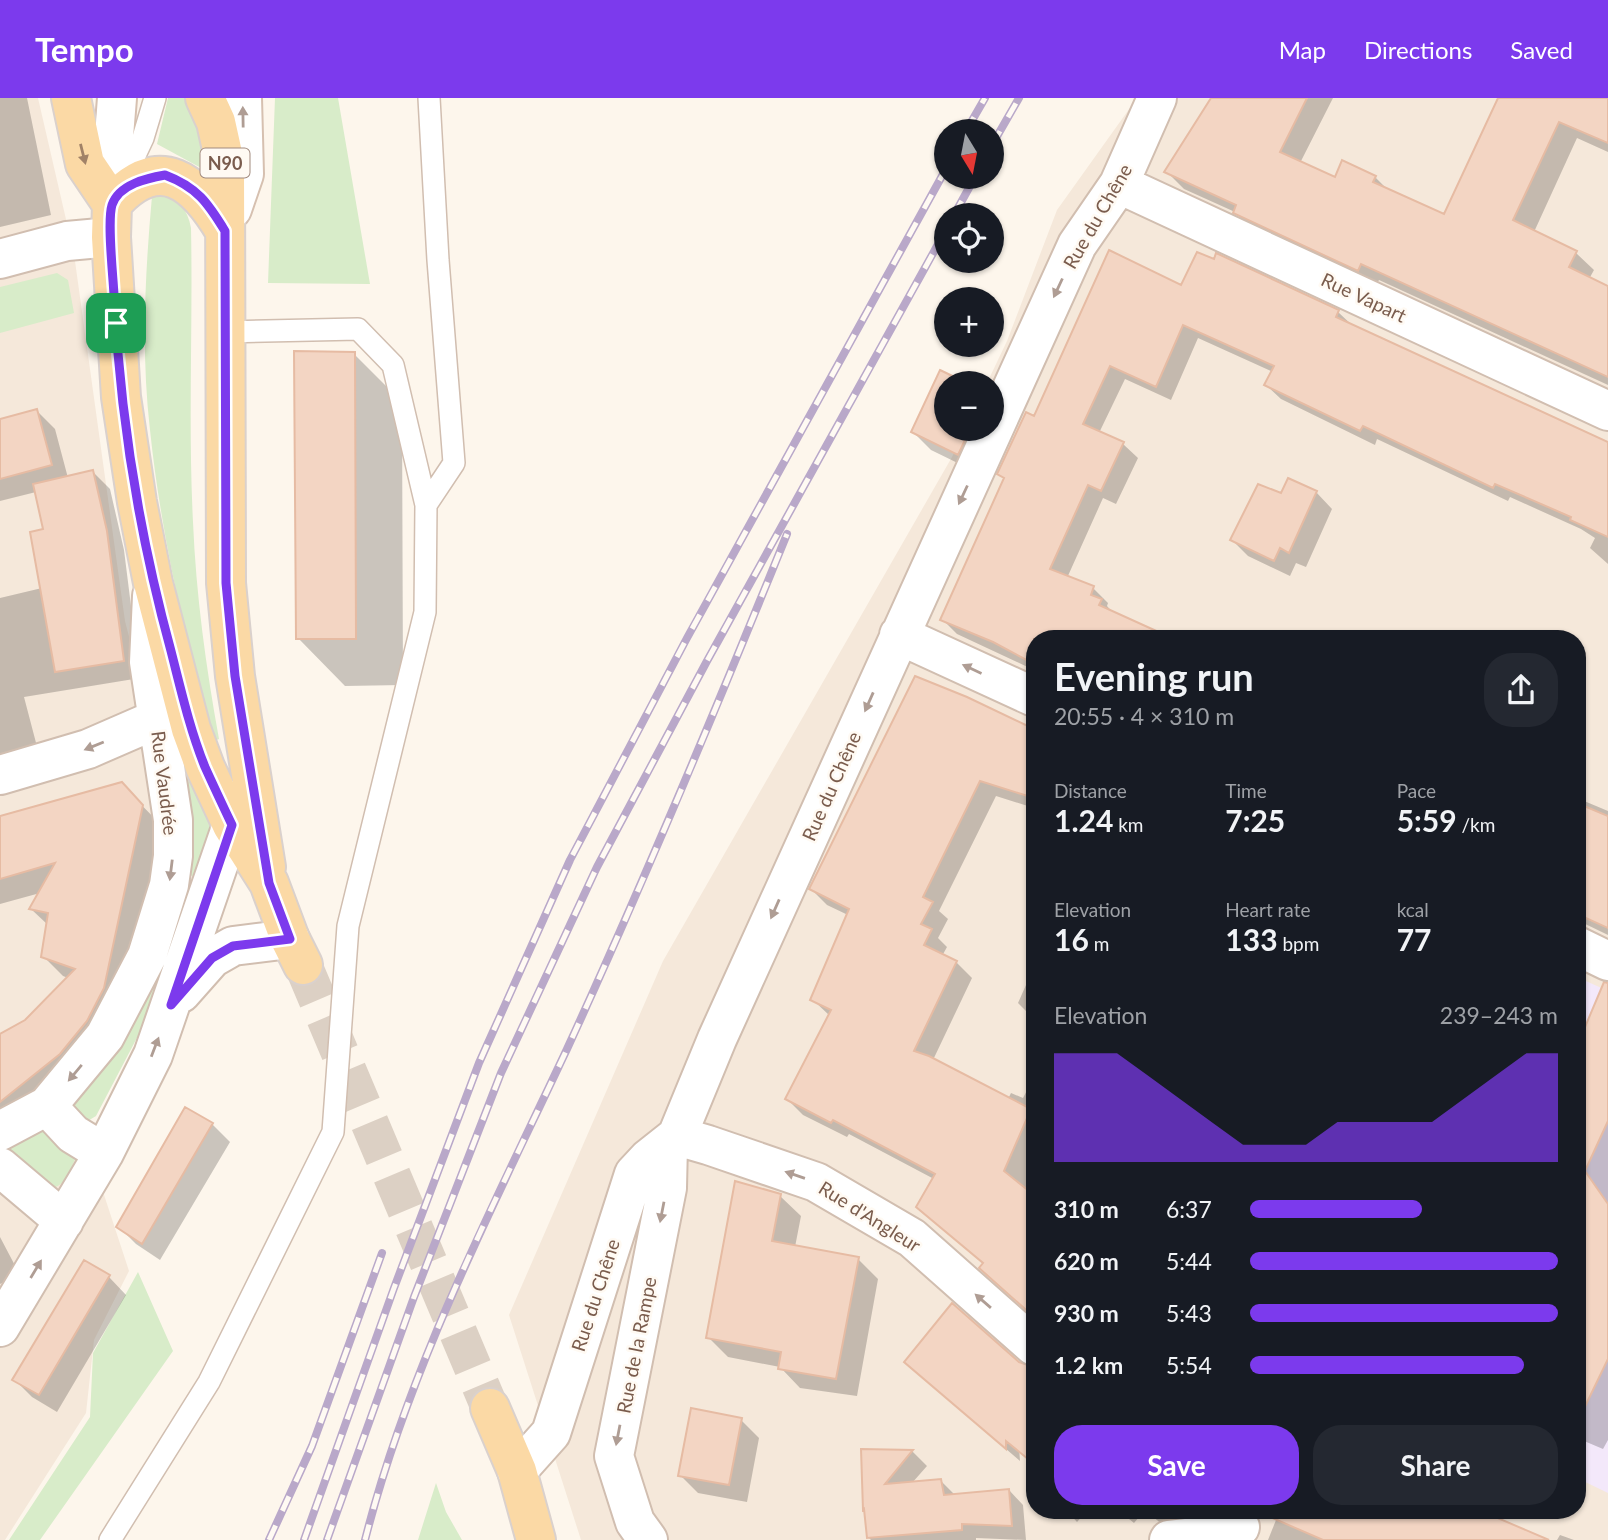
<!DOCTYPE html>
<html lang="en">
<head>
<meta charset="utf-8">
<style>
	:root { --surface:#171b24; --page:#242831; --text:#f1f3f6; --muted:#9ea1a6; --accent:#7c3aed }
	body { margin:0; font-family:Lato,sans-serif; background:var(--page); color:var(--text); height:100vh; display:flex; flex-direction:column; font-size:26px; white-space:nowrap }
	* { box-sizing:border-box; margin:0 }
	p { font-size:23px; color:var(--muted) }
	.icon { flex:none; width:38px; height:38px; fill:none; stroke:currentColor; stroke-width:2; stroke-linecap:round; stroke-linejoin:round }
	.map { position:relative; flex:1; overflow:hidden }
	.details { position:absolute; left:1026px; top:532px; width:560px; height:889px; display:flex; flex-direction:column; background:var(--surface); border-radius:28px; box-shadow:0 2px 5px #0004 }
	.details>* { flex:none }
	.needle { width:46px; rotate:170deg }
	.controls { position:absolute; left:934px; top:21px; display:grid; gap:14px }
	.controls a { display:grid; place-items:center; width:70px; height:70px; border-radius:50%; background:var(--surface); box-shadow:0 2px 5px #0004; font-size:35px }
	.pin { position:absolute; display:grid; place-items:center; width:60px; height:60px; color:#fff; margin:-30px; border-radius:14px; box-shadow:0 4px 10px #0006 }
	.round { display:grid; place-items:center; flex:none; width:74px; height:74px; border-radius:28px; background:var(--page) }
	.summary { display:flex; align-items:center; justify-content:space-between; height:119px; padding:0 28px }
	h1 { font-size:38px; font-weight:700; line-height:52px }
	.metrics { display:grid; grid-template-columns:repeat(3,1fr); gap:10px; height:119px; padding:7px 28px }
	.metrics div { display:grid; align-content:center }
	.metrics b { font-size:30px; font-weight:700 }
	.metrics small { font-size:19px; font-weight:400 }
	.metrics p { font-size:19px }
	.chart { height:196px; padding:14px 28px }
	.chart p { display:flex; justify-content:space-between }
	.chart svg { width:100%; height:126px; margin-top:7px; fill:var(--accent); opacity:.7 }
	.cta { display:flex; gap:14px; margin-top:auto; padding:14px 28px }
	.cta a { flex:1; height:80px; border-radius:28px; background:var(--accent); color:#fff; font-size:28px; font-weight:700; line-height:80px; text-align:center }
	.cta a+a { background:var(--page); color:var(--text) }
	ul { padding:0 28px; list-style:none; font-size:23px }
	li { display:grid; grid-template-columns:112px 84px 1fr; align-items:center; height:52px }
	li i { height:18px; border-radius:9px; background:var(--accent) }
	header { display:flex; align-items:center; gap:42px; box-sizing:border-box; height:98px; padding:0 35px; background:var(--accent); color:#fff }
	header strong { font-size:33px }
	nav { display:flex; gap:38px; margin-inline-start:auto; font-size:24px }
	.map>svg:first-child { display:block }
	.residential { fill:#f5e8da; fill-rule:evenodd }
	.education { fill:#f3e8fa }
	.green { fill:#d8ecc9 }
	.shadow { fill:#0003 }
	.building { fill:#f3d5c3; stroke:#e6bba3; stroke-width:2 }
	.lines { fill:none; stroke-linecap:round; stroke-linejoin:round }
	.primary-tunnel { stroke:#dcd0c4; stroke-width:38; stroke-dasharray:38 19; stroke-linecap:butt }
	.service-casing { stroke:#d1beb0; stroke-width:24 }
	.minor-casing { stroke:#d1beb0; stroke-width:42 }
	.secondary-casing { stroke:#d6c0b0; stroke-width:42 }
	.primary-casing { stroke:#dad1cd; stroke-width:42 }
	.service { stroke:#fff; stroke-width:21 }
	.minor { stroke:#fff; stroke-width:38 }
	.secondary { stroke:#fff; stroke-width:38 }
	.primary { stroke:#fbd9a5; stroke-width:38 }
	.rail-casing { stroke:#b9a8c9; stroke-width:8 }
	.rail { stroke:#fffaf3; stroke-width:5; stroke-dasharray:16; stroke-linecap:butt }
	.oneway { fill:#af9d94 }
	.oneway2 { fill:#a18267 }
	.route-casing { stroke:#fff; stroke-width:14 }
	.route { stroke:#7c3aed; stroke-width:9 }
	.labels { text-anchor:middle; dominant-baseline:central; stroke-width:5; stroke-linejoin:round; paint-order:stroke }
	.shield { fill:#fffaf3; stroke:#a28b7f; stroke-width:2 }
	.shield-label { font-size:18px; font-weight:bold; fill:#7a5c4d }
	.street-label { font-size:19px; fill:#7a5c4d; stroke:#fffaf3 }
</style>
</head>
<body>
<header>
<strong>Tempo</strong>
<nav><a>Map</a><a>Directions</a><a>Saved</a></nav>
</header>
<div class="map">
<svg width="1608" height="1442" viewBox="0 0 1608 1442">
	<rect width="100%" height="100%" fill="#fdf6ec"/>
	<!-- residential -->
	<path class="residential" d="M 0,0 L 38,0 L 74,156 L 125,523 L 158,651 L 163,750 L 120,895 L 53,984 L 88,1048 L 129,1173 L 94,1242 L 86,1315 L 5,1442 L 0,1442 Z
		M 1137,0 L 1608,0 L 1608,1442 L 581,1442 L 509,1217 L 663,863 L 952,359 L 966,331 L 992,331 L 992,285 L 987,285 L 1007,243 L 1057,112 ZM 1034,541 L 1577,541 L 1577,1412 L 1034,1412 Z"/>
	<!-- education -->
	<path class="education" d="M 1577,879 L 1608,893 L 1608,1395 L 1577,1380 Z"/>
	<!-- green -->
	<path class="green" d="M 168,0 L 191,0 L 211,69 L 203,71 L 157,46 Z
		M 275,0 L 338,0 L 370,186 L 268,185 Z
		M 160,92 C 177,100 188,111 191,130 C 193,228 188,326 193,424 C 196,497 206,569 219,641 L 211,644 C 186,541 161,438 150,332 C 141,254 145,176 152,98 Z
		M 57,175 L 68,182 L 74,215 L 0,235 L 0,189 Z
		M 178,641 L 212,722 L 211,740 L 202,780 L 184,776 Z
		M 176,804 L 193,809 L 172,873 L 96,1018 L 81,1027 L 69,1021 L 71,1001 Z
		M 39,1025 L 77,1057 C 71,1069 66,1090 50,1090 L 11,1053 L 10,1047 Z
		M 138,1174 L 173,1253 L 40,1442 L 9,1442 L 90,1319 L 93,1255 Z
		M 436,1385 L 446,1414 L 462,1442 L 418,1442 Z"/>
	<!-- shadow -->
	<path class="shadow" d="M 0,0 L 27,0 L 51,117 L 0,129 Z
		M 1213,0 L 1333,0 L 1300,65 L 1335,81 L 1375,79 L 1389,93 L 1445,118 L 1500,0 L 1608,0 L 1608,54 L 1577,40 L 1534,134 L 1576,155 L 1594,172 L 1589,181 L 1608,190 L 1608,287 L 1379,182 L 1375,189 L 1253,132 L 1235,114 L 1184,91 L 1167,74 Z
		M 1217,158 L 1338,214 L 1354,229 L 1608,347 L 1608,466 L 1590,450 L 1595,440 L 1581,431 L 1510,399 L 1508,403 L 1377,341 L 1375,347 L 1281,301 L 1266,287 L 1273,274 L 1198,240 L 1171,302 L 1125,281 L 1099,335 L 1123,346 L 1138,360 L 1116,406 L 1103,400 L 1067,480 L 1093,490 L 1108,505 L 1107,508 L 1114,516 L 1034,541 L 1034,572 L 957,536 L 942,521 L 1005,382 L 999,376 L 1035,320 L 1182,190 L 1215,164 Z
		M 354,256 L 402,304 L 403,587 L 345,588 L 298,540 Z
		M 941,275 L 963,285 L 947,285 L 947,331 L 992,331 L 976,374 L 931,352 L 913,334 Z
		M 37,313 L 55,331 L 68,380 L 93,374 L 110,391 L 124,452 L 140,580 L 24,599 L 40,660 L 0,670 L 0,500 L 42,490 L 45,432 L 36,394 L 0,403 L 0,323 Z
		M 1316,394 L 1332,411 L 1306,469 L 1296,465 L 1290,478 L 1248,458 L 1232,442 Z
		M 966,601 L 1034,632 L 1034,710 L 996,698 L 939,813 L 948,821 L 938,840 L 947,849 L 942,858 L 956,864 L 972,880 L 933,962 L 1008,1001 L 1011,995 L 1023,1000 L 1034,979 L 1034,1219 L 998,1186 L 985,1167 L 935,1124 L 934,1081 L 849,1036 L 847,1039 L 803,1017 L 787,1001 L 830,918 L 812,901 L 848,817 L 827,807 L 811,791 Z
		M 121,686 L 162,728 L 124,910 L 0,1031 L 0,938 L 26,923 L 68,880 L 63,878 L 43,858 L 48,827 L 31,811 L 40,795 L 0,806 L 0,719 Z
		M 1577,700 L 1608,713 L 1608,837 L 1577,822 Z
		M 1034,710 L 1034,725 L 1030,720 Z
		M 1034,869 L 1034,921 L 1018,905 Z
		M 1603,895 L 1608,898 L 1608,1342 L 1603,1351 L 1577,1340 L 1577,945 Z
		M 212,1026 L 230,1044 L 160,1162 L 136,1146 L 118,1128 Z
		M 780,1098 L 801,1118 L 795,1149 L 858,1161 L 878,1181 L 857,1298 L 800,1290 L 780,1269 L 728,1259 L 708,1239 Z
		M 0,1139 L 20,1177 L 0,1186 Z
		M 109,1179 L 126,1197 L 57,1314 L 32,1299 L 15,1282 Z
		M 1013,1262 L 1020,1363 L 921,1278 Z
		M 741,1322 L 759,1340 L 747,1404 L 698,1395 L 680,1377 Z
		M 863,1353 L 912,1353 L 927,1368 L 912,1385 L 941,1383 L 956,1398 L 1009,1392 L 1023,1407 L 1026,1442 L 976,1440 L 976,1442 L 871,1442 L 868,1439 Z
		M 1066,1412 L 1088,1412 L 1077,1424 Z
		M 1118,1412 L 1190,1412 L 1208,1430 L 1170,1433 L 1145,1412 L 1134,1425 Z
		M 1280,1412 L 1544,1442 L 1268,1442 Z
		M 1560,1437 L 1574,1442 L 1557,1442 Z"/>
	<!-- building -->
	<path class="building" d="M 1211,0 L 1307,0 L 1280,54 L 1335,79 L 1342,62 L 1376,78 L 1373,84 L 1444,116 L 1498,0 L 1608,0 L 1608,45 L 1559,24 L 1513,122 L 1577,153 L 1569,169 L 1608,188 L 1608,279 L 1361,166 L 1358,173 L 1233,115 L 1236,107 L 1164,74 Z
		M 1109,152 L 1181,187 L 1197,154 L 1214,161 L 1216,155 L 1339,212 L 1336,219 L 1608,344 L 1608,439 L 1570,422 L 1571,419 L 1495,386 L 1493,390 L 1363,328 L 1360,333 L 1264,287 L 1274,268 L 1183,227 L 1156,289 L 1110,268 L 1083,326 L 1124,344 L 1101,393 L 1088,387 L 1050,471 L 1094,488 L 1091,497 L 1102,501 L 1099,507 L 1174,541 L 1034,541 L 1034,566 L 993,544 L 940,522 L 1004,380 L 997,376 L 1026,314 L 1034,318 Z
		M 294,253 L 355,254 L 356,541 L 296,541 Z
		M 940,272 L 967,285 L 947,285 L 947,331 L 970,331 L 958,357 L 911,334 Z
		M 37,311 L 52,367 L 0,381 L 0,321 Z
		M 93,372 L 107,433 L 124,563 L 55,574 L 30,434 L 43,431 L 33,386 Z
		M 1288,380 L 1317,393 L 1289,455 L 1280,450 L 1274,463 L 1230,442 L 1258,386 L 1281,395 Z
		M 915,578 L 967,599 L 1034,631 L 1034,700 L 980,683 L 923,799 L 933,804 L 921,826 L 932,831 L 924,847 L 957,863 L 914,953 L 929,958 L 1031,1011 L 1004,1073 L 1034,1097 L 1034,1219 L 979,1170 L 983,1165 L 916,1109 L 935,1076 L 833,1022 L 831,1025 L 785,1001 L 831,912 L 810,902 L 849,811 L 809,791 Z
		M 122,684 L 143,707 L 104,890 L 87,923 L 60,956 L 0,1004 L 0,936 L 25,922 L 75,871 L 41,859 L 48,815 L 29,811 L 55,765 L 0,781 L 0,718 Z
		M 1577,705 L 1608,718 L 1608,830 L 1577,816 Z
		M 1604,884 L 1608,885 L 1608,1023 L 1585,1073 L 1608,1106 L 1608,1261 L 1577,1325 L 1577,948 Z
		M 185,1009 L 213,1025 L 142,1146 L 116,1129 Z
		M 735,1083 L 781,1096 L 772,1143 L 859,1159 L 836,1281 L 778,1271 L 781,1254 L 706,1240 Z
		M 84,1162 L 110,1177 L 39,1297 L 12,1282 Z
		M 952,1205 L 1019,1264 L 1034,1269 L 1034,1366 L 1006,1343 L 1006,1351 L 904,1264 Z
		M 691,1310 L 742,1320 L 729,1387 L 678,1378 Z
		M 861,1351 L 913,1352 L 885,1386 L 941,1381 L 944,1397 L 1009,1391 L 1012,1428 L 962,1426 L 962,1432 L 867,1440 L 864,1411 L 863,1412 Z
		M 1254,1412 L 1479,1412 L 1549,1442 L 1323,1442 Z"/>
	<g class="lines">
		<!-- primary-tunnel -->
		<path class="primary-tunnel" d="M 303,867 L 490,1310"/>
		<!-- service casing -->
		<g class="service-casing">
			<path id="service" d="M 120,89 L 143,40 L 155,0
				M 225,234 L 358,231 L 393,267 L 426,407
				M 110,1442 L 209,1284 L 333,1034 L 348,828 L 425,514 L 426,407 L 454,365 L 438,162 L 429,0"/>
		</g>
		<!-- minor casing -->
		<g class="minor-casing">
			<path id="minor" d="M 1119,86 L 1608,313
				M 0,161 L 67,143 L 111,139
				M 899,537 L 1034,599
				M 0,677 L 88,651 L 157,621
				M 1577,848 L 1608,863
				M 181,895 L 212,860 L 233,848 L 290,841
				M 47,1008 L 73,1036 L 104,1055
				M 0,1033 L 47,1008 L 105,938 L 147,858 L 169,787 L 173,758 L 173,722 L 149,564 L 152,498
				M 677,1038 L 708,1047 L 816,1084 L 912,1140 L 1034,1248
				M 0,1069 L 64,1123
				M 0,1229 L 104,1055 L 153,957 L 232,727 L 237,702
				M 517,1373 L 551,1335 L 634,1076 L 648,1061 L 677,1038 L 717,941 L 1077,147 L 1119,86 L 1157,0
				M 648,1442 L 635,1424 L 614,1358 L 667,1090 L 668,1046
				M 1169,1442 L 1214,1437 L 1240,1429"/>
		</g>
		<!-- secondary casing -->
		<g class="secondary-casing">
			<path id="secondary" d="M 112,106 L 113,51 L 117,0
				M 232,111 L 244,76 L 242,0"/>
		</g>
		<!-- primary casing -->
		<g class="primary-casing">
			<path id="primary" d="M 71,0 L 85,66 L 112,106 L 111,139 L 121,299 L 137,404 L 153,485 L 191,631 L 205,669 L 232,727 L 269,785 L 290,841 L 303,867
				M 205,0 L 216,24 L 225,65 L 226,485 L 235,578 L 266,769
				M 112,106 C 159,52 196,84 225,133
				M 490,1310 L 517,1373 L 536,1442"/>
		</g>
		<!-- service -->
		<use href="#service" class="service"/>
		<!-- minor -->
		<use href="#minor" class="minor"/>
		<!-- secondary -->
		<use href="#secondary" class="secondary"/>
		<!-- primary -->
		<use href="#primary" class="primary"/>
		<!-- rail casing -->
		<g class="rail-casing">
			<path id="rail" d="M 966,33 L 985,0
				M 992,47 L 1019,0
				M 954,117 L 975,79
				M 269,1442 L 312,1348 L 382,1155
				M 304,1442 L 394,1190 L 479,965 L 570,762 L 687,540 L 947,69
				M 327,1442 L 414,1199 L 501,975 L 597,769 L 707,563 L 947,130
				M 365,1442 C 409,1269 492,1111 567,951 C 645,781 717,609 787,436"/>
		</g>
		<!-- rail -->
		<use href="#rail" class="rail"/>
	</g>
	<!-- one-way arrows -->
	<defs><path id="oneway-solid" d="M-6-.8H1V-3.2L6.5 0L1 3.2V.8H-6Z" transform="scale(1.75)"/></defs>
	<g class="oneway">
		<use href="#oneway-solid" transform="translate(243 19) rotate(-91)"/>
		<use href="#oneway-solid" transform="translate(1058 190) rotate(115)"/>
		<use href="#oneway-solid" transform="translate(963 397) rotate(115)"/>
		<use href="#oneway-solid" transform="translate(972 571) rotate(-155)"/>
		<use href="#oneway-solid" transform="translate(869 604) rotate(114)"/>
		<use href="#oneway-solid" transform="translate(94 648) rotate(158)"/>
		<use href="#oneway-solid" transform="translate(171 772) rotate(97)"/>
		<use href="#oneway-solid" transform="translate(775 811) rotate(114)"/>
		<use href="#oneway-solid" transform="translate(155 949) rotate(-69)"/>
		<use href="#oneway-solid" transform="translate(75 975) rotate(130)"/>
		<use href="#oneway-solid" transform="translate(795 1077) rotate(-161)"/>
		<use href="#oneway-solid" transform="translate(662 1114) rotate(101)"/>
		<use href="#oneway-solid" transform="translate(36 1171) rotate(-59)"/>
		<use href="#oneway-solid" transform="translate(983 1203) rotate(-139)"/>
		<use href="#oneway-solid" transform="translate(618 1337) rotate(101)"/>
	</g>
	<use class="oneway2" href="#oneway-solid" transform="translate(83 56) rotate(76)"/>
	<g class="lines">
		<!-- route casing -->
		<g class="route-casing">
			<path id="route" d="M 165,77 C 197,89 208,105 225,133 L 226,485 L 235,578 L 269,785 L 290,841 L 233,848 L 212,860 L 171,907 L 232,727 C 223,708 214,689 205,669 C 190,632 181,592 171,553 C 139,436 120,318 114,197 C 113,177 107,123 112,107 C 119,86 148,80 165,77 Z"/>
		</g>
		<!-- route -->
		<use href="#route" class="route"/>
	</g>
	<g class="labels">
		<!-- shield labels -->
		<rect class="shield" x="200.5" y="50.5" width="49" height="29" rx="5"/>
		<g class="shield-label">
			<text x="225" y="65">N90</text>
		</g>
		<!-- street labels -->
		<g class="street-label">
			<text transform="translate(1097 118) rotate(-60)">Rue du Chêne</text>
			<text transform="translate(1364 199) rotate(25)">Rue Vapart</text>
			<text transform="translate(165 685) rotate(83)">Rue Vaudrée</text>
			<text transform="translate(831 688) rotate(-66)">Rue du Chêne</text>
			<text transform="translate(870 1118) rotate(32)">Rue d'Angleur</text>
			<text transform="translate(595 1197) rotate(-72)">Rue du Chêne</text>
			<text transform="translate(636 1247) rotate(-79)">Rue de la Rampe</text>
		</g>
	</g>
</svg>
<div class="controls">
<a><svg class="needle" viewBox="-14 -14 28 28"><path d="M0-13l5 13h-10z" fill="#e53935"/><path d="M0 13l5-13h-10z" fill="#9ea1a6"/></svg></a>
<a><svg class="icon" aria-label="locate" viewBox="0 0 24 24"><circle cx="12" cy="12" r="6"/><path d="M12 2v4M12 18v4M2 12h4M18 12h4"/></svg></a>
<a>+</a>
<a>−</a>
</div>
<div class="pin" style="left:116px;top:225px;background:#1e9e55"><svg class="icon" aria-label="arrive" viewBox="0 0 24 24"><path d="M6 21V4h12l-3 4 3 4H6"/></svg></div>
<section class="details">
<div class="summary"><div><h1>Evening run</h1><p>20:55 · 4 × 310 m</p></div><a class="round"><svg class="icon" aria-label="share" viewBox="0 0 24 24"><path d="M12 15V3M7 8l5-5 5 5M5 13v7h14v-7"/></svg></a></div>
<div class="metrics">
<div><p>Distance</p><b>1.24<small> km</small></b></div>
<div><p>Time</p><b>7:25</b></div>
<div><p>Pace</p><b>5:59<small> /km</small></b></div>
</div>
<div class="metrics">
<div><p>Elevation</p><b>16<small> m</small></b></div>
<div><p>Heart rate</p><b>133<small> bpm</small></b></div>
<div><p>kcal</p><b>77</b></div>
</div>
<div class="chart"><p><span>Elevation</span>239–243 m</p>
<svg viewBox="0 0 160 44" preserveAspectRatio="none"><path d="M0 44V6L10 6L20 6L30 14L40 22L50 30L60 38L70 38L80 38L90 30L100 30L110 30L120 30L130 22L140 14L150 6L160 6V44z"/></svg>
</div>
<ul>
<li><b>310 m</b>6:37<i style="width:56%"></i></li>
<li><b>620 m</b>5:44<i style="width:100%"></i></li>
<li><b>930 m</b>5:43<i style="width:100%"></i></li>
<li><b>1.2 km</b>5:54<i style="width:89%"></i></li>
</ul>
<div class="cta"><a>Save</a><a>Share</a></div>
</section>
</div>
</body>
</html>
